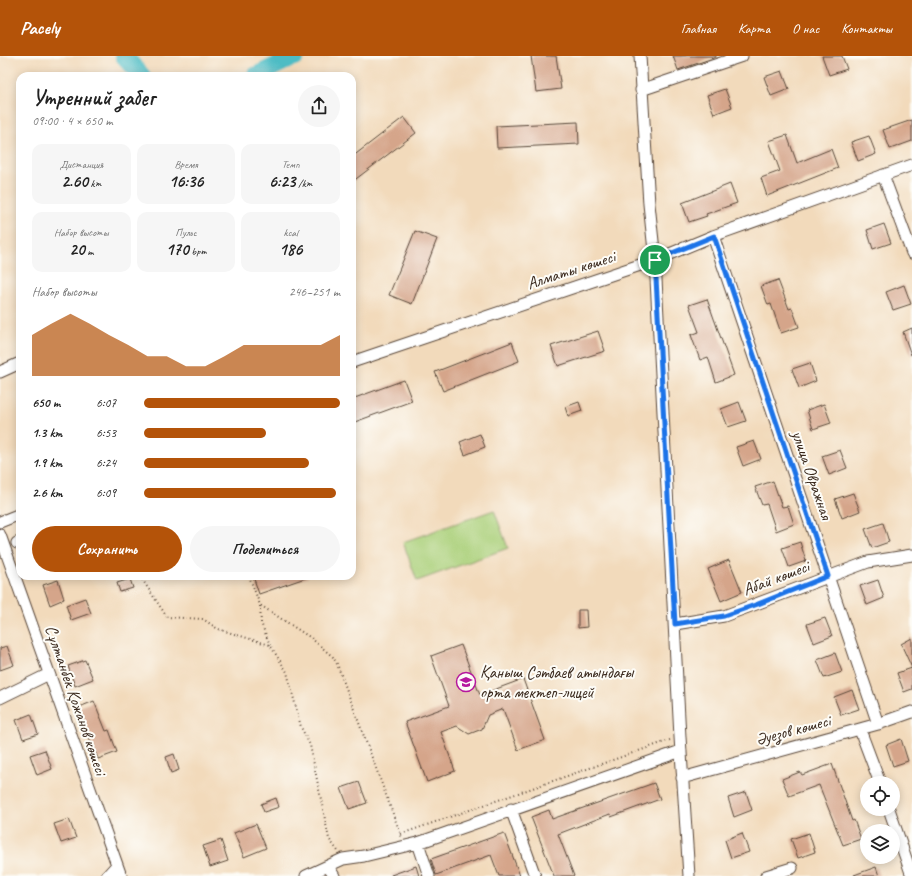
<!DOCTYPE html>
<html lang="ru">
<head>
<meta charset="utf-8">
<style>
	:root { --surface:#fff; --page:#f6f6f6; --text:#222; --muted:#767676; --accent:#b45309 }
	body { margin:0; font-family:Caveat,sans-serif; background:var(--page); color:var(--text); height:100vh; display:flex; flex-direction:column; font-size:15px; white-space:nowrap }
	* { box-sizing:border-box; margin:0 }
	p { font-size:13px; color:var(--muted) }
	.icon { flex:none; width:22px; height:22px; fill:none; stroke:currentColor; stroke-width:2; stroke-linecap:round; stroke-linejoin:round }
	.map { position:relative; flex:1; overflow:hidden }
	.sheet { position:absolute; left:16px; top:16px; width:340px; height:508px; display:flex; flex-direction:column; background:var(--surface); border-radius:12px; box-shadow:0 2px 10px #0003 }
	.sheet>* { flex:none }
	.controls { position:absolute; left:860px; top:720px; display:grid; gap:8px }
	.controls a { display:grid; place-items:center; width:40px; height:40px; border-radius:50%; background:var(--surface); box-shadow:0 2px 10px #0003; font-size:20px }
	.pin { position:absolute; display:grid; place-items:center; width:34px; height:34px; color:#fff; margin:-17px; border:2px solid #fff; border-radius:50%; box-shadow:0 1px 4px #0007 }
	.round { display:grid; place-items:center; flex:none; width:42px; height:42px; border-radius:21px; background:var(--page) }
	.overview { display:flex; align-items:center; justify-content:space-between; height:68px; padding:0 16px }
	h1 { font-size:22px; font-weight:700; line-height:30px }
	.figures { display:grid; grid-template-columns:repeat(3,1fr); gap:6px; height:68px; padding:4px 16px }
	.figures div { display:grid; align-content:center; border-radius:10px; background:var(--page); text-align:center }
	.figures b { font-size:17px; font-weight:700 }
	.figures small { font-size:11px; font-weight:400 }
	.figures p { font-size:11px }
	.chart { height:112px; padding:8px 16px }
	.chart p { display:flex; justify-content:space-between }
	.chart svg { width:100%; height:72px; margin-top:4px; fill:var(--accent); opacity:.7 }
	.primary-button { display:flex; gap:8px; margin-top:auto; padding:8px 16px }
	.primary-button a { flex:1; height:46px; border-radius:24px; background:var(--accent); color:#fff; font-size:16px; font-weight:700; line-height:46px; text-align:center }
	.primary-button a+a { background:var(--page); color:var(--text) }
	ul { padding:0 16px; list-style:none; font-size:13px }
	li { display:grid; grid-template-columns:64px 48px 1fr; align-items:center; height:30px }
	li i { height:10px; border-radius:5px; background:var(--accent) }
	header { display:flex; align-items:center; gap:24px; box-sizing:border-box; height:56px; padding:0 20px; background:var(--accent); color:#fff }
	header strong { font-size:19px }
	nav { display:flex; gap:22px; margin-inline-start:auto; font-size:14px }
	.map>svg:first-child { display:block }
	.green { fill:#abd07a; stroke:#737d4c }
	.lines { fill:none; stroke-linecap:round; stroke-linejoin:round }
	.river { stroke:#4dbcc4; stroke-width:18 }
	.building { fill:#d5a58a }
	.minor-casing { stroke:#564436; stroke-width:13 }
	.path { stroke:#564436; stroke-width:2; stroke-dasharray:1 3; stroke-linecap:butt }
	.minor { stroke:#fff; stroke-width:11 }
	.route-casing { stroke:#fff; stroke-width:8 }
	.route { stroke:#1a73e8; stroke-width:5 }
	.labels { text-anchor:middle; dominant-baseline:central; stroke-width:4; stroke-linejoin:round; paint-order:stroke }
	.street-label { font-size:17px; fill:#3b2a1e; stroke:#fdfcf7 }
	.poi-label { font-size:17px; fill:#3b2a1e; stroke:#fdfcf7; text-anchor:start }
</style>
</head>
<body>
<header>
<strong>Pacely</strong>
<nav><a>Главная</a><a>Карта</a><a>О нас</a><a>Контакты</a></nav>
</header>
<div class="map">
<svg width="912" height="820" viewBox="0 0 912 820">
	<rect width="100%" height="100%" fill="#fdfcf7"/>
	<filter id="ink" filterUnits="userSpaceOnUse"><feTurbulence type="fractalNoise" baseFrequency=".025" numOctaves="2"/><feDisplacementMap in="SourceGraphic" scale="8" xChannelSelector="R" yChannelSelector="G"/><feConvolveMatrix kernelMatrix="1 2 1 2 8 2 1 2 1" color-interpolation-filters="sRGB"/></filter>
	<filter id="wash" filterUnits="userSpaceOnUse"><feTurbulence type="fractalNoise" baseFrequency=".012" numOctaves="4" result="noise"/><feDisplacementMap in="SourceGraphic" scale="16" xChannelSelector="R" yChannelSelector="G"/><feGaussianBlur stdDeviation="0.9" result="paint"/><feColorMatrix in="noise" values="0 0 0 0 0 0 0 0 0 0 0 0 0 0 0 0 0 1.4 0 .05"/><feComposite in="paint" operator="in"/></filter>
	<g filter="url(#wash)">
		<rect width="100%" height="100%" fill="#f2dabb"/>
		<!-- green -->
		<path class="green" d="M 494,454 L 508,492 L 417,525 L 403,486 Z"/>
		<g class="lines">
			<!-- river -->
			<path class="river" d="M 124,0 L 142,20
				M 255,20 L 296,0"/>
		</g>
		<g id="blocks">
			<!-- building -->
			<path class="building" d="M 531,0 L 556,0 L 561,33 L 536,36 Z
				M 673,0 L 716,0 L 716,1 L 678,14 Z
				M 822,0 L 842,0 L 847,13 L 829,19 Z
				M 782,15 L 789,33 L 771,40 L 764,21 Z
				M 725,33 L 732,51 L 714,58 L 707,39 Z
				M 404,61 L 416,77 L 352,126 L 352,101 Z
				M 912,64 L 912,85 L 890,93 L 883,74 Z
				M 578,66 L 579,88 L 497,92 L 496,70 Z
				M 787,79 L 797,107 L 831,93 L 838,112 L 767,140 L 761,122 L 780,115 L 769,85 Z
				M 869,80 L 876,98 L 858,105 L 851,86 Z
				M 730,128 L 737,147 L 706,158 L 707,160 L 689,166 L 682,147 Z
				M 884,168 L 891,187 L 873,193 L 867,174 Z
				M 415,175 L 437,183 L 412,248 L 389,239 Z
				M 778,224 L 789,253 L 792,252 L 799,271 L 781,277 L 771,248 L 768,249 L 761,230 Z
				M 904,229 L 911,248 L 893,254 L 886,236 Z
				M 707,243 L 734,319 L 716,326 L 708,301 L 700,304 L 691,279 L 699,276 L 689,249 Z
				M 912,272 L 912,299 L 911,299 L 903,276 Z
				M 598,275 L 605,295 L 558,310 L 551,290 Z
				M 512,286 L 519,305 L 443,335 L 435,316 Z
				M 810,307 L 816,325 L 799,332 L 792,313 Z
				M 404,324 L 412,345 L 352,367 L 352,343 Z
				M 579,346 L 582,355 L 568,360 L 565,351 Z
				M 739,346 L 746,365 L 728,371 L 721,353 Z
				M 824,348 L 831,367 L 813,373 L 807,354 Z
				M 480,378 L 485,391 L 465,399 L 460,386 Z
				M 754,385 L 761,403 L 743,410 L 736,391 Z
				M 840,394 L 847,412 L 829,419 L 822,400 Z
				M 773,425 L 782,451 L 788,450 L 794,468 L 776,475 L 767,448 L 762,449 L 755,431 Z
				M 853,437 L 860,455 L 842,462 L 835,443 Z
				M 883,467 L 889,486 L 872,492 L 865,473 Z
				M 800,486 L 806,505 L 789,511 L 782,492 Z
				M 729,504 L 742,536 L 721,545 L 708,513 Z
				M 253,520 L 308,520 L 308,521 L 259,538 Z
				M 130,523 L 133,532 L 120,536 L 117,527 Z
				M 58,524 L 64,543 L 50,549 L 43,529 Z
				M 878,524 L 884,542 L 867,549 L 860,530 Z
				M 85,542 L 91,557 L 71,564 L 66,549 Z
				M 578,554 L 586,554 L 587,571 L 578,572 Z
				M 825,562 L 832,580 L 814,587 L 807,568 Z
				M 912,582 L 912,633 L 904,636 L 897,617 L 912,612 L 901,588 Z
				M 461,589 L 480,639 L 523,623 L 545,684 L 518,694 L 503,653 L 488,659 L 482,673 L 469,678 L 457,670 L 441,676 L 455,715 L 427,726 L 405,666 L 449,650 L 431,600 Z
				M 7,590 L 14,609 L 0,614 L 0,592 Z
				M 835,597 L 842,616 L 824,622 L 817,604 Z
				M 85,604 L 93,623 L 75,630 L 68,610 Z
				M 852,634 L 859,653 L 841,659 L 834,641 Z
				M 94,645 L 106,675 L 109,674 L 117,696 L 98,703 L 77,652 Z
				M 31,658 L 38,678 L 23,683 L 16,664 Z
				M 901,683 L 908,705 L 893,710 L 886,689 Z
				M 45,694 L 52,713 L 37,719 L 30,699 Z
				M 174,698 L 179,714 L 171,717 L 166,701 Z
				M 832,708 L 852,765 L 854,764 L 861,783 L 843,789 L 819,729 L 789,740 L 782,723 L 800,716 L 802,719 Z
				M 359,726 L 367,747 L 349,753 L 341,732 Z
				M 654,727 L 660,743 L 611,761 L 610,758 L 558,778 L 574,820 L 554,820 L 531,761 L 549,754 L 552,763 Z
				M 746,736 L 752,754 L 734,761 L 728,742 Z
				M 276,742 L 279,751 L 264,756 L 261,748 Z
				M 69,763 L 76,782 L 61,787 L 54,768 Z
				M 256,768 L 266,792 L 244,801 L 234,777 Z
				M 504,777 L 520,820 L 499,820 L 491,799 L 436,819 L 431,803 Z
				M 742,777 L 749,796 L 731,802 L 725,784 Z
				M 809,777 L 815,796 L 798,802 L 791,783 Z
				M 221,784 L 228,805 L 210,811 L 203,790 Z
				M 416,810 L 419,820 L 391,820 L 391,819 Z
				M 876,811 L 879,820 L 854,820 L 854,819 Z"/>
		</g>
	</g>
	<g filter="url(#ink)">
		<use href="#blocks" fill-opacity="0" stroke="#564436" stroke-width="1"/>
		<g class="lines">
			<!-- minor casing -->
			<g class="minor-casing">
				<path id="minor" d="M 640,0 L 649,148 L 655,204 L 680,681 L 689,820
					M 641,34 L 742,0
					M 883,119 L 912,197
					M 713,180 L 878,668
					M 352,306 L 655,204 L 713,180 L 912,109
					M 0,316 L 20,307
					M 0,466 L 20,458
					M 0,479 L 121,820
					M 17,487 L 20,486
					M 675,568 L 724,560 L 868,506 L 912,499
					M 0,642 L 49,618
					M 860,674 L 880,727
					M 682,722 L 878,668 L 912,656
					M 511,753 L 535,820
					M 889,753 L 912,820
					M 418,787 L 429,820
					M 328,810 L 334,820
					M 107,820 L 117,809
					M 306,820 L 343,803 L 364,800 L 418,787 L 681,695
					M 766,820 L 792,812"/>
			</g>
			<!-- path -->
			<path class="path" d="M 140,520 L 167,561 L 203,563 L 218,573 L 270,589 L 287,616 L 301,671 L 310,689 L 329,783 L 338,795
				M 249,520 L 260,549 L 311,582 L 333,601 L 337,608 L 402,782
				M 260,550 L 261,567 L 270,589
				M 401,778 L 670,684"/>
			<!-- minor -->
			<use href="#minor" class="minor"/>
		</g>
	</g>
	<g class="lines" filter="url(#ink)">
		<!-- route casing -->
		<g class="route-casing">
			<path id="route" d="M 714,180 L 828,520 L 758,548 L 724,560 L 675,568 L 655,204 Z"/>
		</g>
		<!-- route -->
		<use href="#route" class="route"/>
	</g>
	<!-- icons -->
	<defs>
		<g id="school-ring" transform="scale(1)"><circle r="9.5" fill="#fdfcf7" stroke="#b5179e" stroke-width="1.5"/><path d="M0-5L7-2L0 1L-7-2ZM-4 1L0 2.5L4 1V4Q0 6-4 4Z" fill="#b5179e"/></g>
	</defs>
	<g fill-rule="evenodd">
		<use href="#school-ring" x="466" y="626"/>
	</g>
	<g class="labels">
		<!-- street labels -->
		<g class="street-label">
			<text transform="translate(571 214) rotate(-18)">Алматы көшесі</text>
			<text transform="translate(812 419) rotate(71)">улица Овражная</text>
			<text transform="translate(776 522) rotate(-21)">Абай көшесі</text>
			<text transform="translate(76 644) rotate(71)">Сұлтанбек Қожанов көшесі</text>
			<text transform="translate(793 674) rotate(-15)">Әуезов көшесі</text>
		</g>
		<!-- poi labels -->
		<g class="poi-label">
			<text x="480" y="616">Қаныш Сәтбаев атындағы<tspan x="480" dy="20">орта мектеп-лицей</tspan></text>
		</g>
	</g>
</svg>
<div class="controls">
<a><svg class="icon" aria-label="locate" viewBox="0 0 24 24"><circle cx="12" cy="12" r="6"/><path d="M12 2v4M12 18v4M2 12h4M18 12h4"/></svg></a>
<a><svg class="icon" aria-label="layers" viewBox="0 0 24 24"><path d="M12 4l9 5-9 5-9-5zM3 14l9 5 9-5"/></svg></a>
</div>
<div class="pin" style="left:655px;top:204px;background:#1e9e55"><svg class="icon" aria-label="arrive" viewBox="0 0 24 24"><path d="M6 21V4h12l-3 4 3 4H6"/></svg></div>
<section class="sheet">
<div class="overview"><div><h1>Утренний забег</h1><p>09:00 · 4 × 650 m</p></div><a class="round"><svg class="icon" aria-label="share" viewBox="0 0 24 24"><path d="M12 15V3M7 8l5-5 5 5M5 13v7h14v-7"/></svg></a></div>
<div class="figures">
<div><p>Дистанция</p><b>2.60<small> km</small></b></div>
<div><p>Время</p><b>16:36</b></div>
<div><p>Темп</p><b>6:23<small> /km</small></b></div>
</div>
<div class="figures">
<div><p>Набор высоты</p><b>20<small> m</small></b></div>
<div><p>Пульс</p><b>170<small> bpm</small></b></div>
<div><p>kcal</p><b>186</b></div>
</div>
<div class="chart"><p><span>Набор высоты</span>246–251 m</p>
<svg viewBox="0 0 160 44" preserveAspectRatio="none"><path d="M0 44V19L10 12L20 6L30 12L40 19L50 25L60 32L70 32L80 38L90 38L100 32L110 25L120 25L130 25L140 25L150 25L160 19V44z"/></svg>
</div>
<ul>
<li><b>650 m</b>6:07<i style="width:100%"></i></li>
<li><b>1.3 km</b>6:53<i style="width:62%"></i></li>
<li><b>1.9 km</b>6:24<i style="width:84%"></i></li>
<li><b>2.6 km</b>6:09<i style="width:98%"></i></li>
</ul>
<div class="primary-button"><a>Сохранить</a><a>Поделиться</a></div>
</section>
</div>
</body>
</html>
